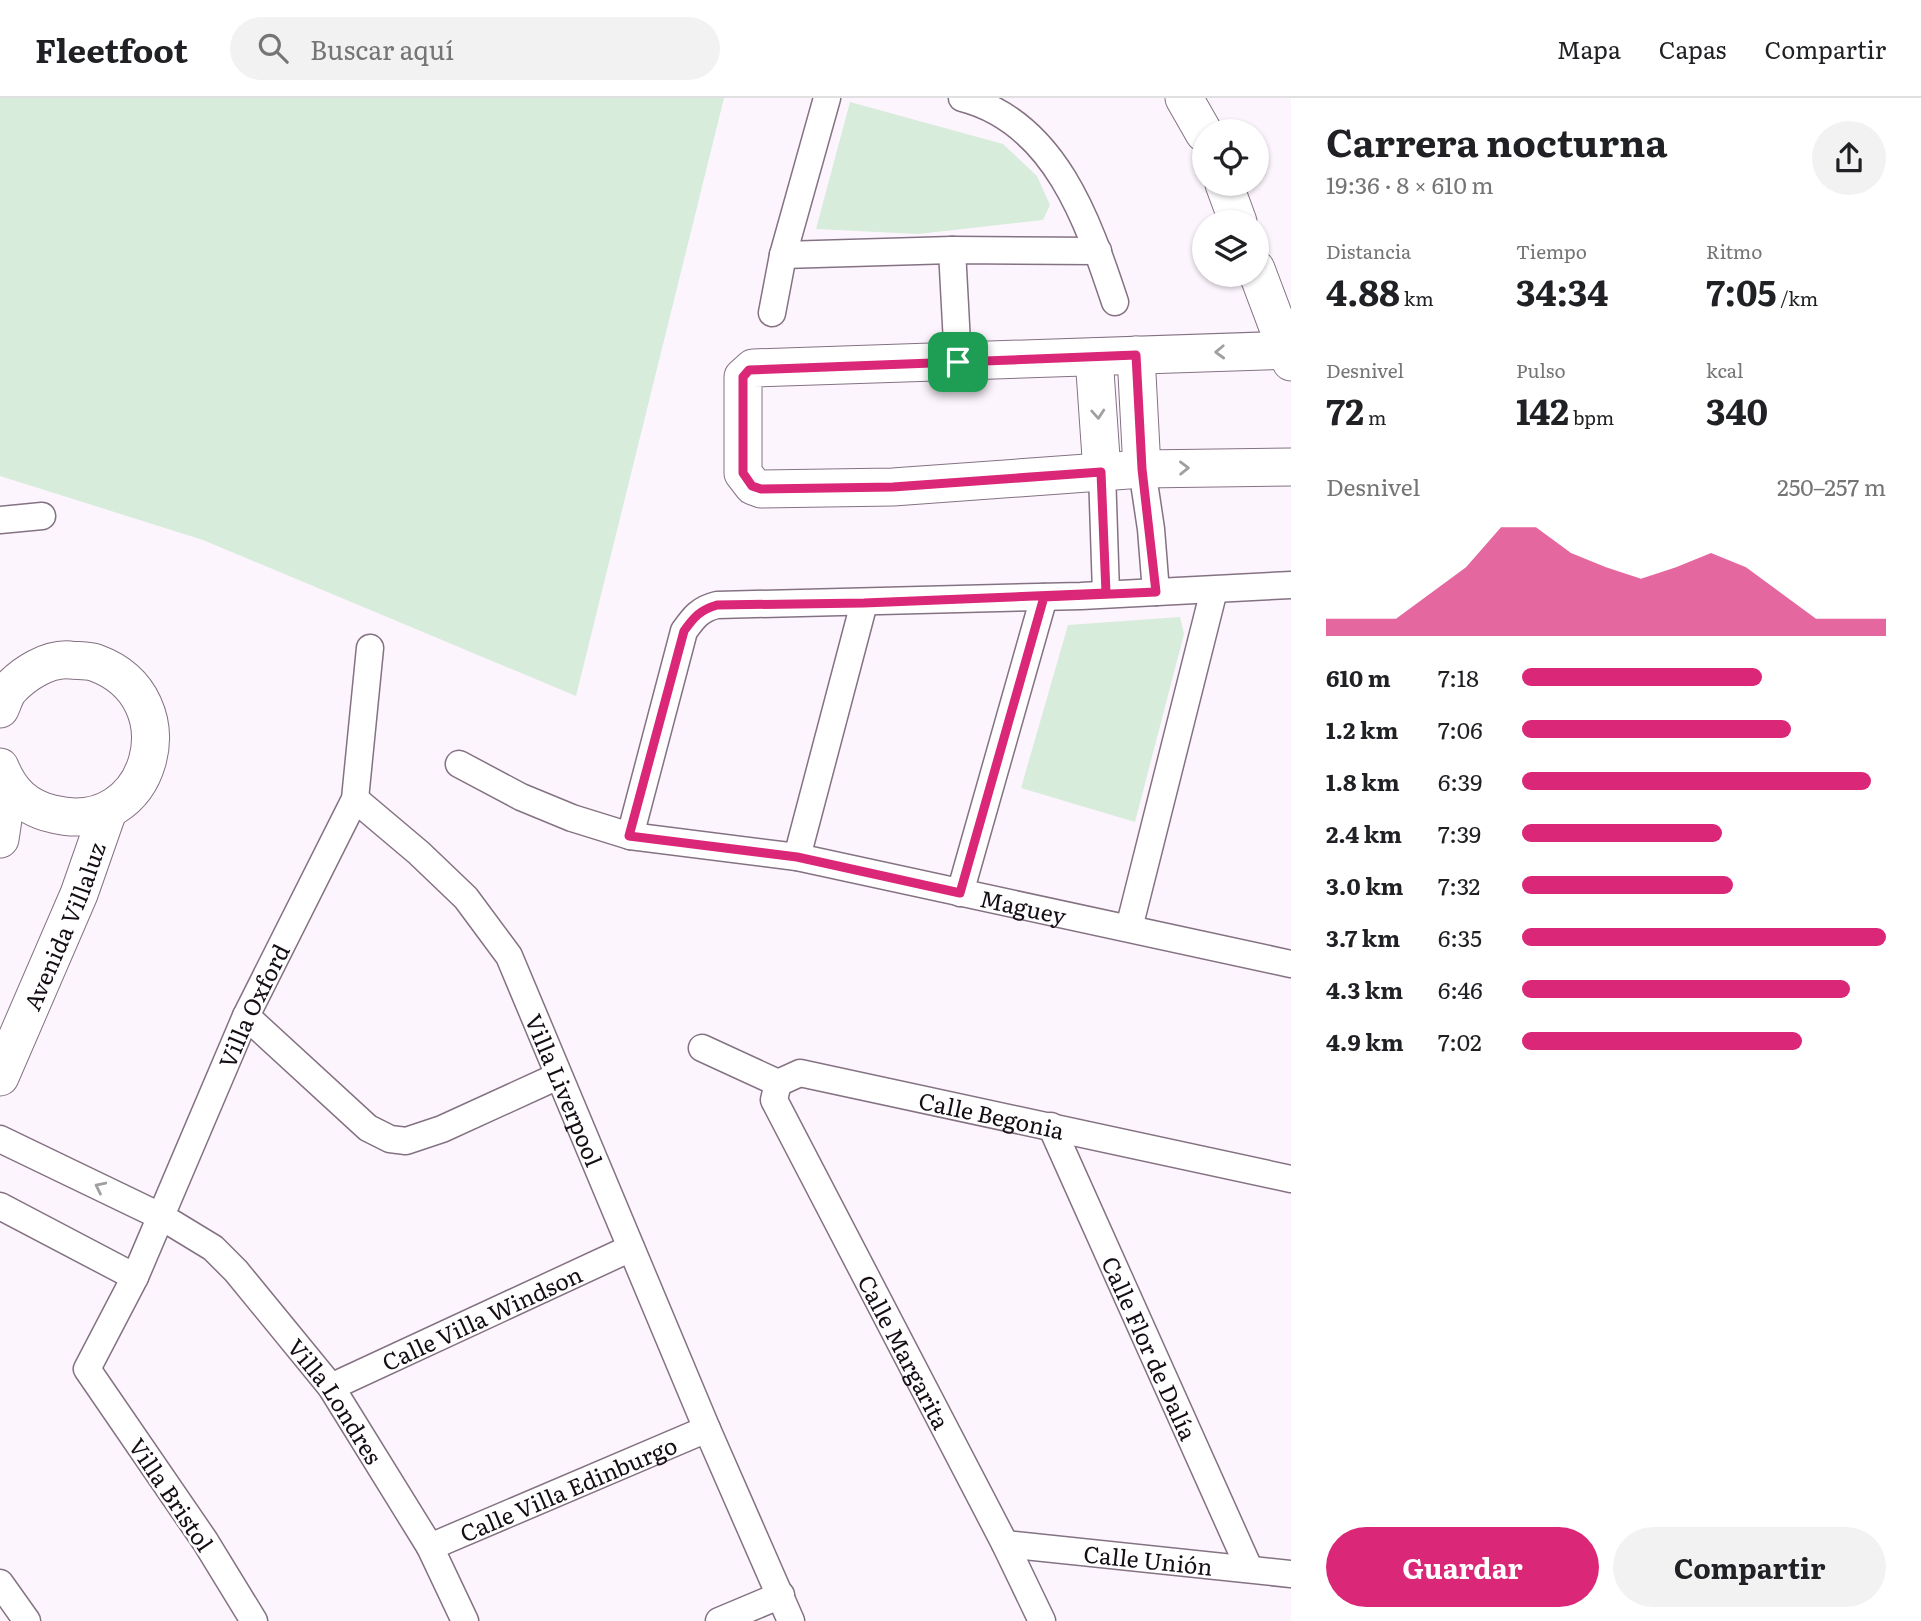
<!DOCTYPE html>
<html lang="es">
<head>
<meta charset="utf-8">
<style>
	:root { --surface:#fff; --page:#f2f2f2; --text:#202124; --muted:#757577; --line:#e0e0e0; --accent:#db2777 }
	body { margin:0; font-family:Literata,serif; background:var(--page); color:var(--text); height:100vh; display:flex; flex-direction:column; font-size:26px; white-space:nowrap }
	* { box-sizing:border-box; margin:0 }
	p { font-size:23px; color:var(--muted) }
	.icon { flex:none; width:38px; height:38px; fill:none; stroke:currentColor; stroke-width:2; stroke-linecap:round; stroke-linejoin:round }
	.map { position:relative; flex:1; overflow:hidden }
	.details { display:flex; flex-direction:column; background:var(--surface); width:630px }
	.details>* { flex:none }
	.controls { position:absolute; left:1192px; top:21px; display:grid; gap:14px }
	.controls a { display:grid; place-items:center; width:77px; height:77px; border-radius:50%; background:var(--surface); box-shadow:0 2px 5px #0004; font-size:35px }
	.pin { position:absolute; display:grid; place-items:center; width:60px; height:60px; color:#fff; margin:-30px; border-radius:14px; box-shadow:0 4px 10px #0006 }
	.round { display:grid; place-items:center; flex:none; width:74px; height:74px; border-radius:37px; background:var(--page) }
	.head { display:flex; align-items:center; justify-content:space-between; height:119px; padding:0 35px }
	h1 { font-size:38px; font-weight:700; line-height:52px }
	.figures { display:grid; grid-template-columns:repeat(3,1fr); gap:10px; height:119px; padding:7px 35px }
	.figures div { display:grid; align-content:center }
	.figures b { font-size:35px; font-weight:700 }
	.figures small { font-size:19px; font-weight:400 }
	.figures p { font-size:19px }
	.chart { height:196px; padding:14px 35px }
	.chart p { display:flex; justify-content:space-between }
	.chart svg { width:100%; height:126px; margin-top:7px; fill:var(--accent); opacity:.7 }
	.primary-button { display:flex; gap:14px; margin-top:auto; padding:14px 35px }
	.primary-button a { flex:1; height:80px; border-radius:42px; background:var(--accent); color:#fff; font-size:28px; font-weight:700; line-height:80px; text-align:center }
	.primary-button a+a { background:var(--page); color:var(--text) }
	ul { padding:0 35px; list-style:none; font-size:23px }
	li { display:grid; grid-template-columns:112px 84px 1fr; align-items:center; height:52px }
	li i { height:18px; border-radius:9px; background:var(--accent) }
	header { display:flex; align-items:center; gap:42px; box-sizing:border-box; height:98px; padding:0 35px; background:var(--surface); border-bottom:2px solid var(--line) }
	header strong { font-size:33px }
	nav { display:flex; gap:38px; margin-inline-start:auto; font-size:24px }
	.search { width:490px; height:63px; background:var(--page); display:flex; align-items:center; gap:18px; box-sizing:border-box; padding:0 24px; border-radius:38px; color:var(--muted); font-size:26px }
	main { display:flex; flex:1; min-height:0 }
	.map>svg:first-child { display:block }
	.green { fill:#d7ecdb }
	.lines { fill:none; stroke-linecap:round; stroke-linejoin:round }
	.street-casing { stroke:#847283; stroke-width:29 }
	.secondary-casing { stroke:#847283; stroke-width:39 }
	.street { stroke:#fff; stroke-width:26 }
	.secondary { stroke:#fff; stroke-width:37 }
	.oneway { stroke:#a19fa1 }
	.route-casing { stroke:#fff; stroke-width:14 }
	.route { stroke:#db2777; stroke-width:9 }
	.labels { text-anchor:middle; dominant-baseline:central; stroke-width:5; stroke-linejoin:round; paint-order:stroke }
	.street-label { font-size:23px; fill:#150e15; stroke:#fff }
</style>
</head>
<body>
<header>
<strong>Fleetfoot</strong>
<div class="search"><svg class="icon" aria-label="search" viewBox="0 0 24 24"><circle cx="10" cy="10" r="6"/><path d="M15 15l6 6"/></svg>Buscar aquí</div>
<nav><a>Mapa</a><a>Capas</a><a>Compartir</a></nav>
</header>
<main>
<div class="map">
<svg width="1291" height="1523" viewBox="0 0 1291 1523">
	<rect width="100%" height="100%" fill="#fdf5fd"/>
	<!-- green -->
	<path class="green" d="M 0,0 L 724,0 L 576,598 L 203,442 L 0,378 Z
		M 850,4 L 1003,46 L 1037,78 L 1050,107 L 1043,122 L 918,136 L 816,131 Z
		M 1180,519 L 1184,536 L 1135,724 L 1021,690 L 1068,527 Z"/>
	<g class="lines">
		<!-- street casing -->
		<g class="street-casing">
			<g id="street">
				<path d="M 962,0 C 1055,24 1088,123 1115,204"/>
				<path d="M 952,152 L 958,264"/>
				<path d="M 783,157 L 952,152 L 1098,153"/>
				<path d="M 772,215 L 783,157 L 827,0"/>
				<path d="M 1142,371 L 1151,431 L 1156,494"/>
				<path d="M 1102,374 L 1106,495"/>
				<path d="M 0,422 L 42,418"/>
				<path id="s1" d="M 459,666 L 521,699 L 572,720 L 630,738 L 797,759 L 1291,866"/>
				<path id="s2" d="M 355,701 L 419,755 L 466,800 L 509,858 L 707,1331 L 791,1523"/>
				<path d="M 630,738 L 684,533 C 694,519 700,511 717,507 L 1081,498 L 1291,487"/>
				<path d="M 797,759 L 864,505"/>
				<path d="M 960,795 L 1044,499"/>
				<path d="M 1129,830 L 1214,492"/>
				<path d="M 246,918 L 368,1030 L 390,1041 L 406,1043 L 442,1031 L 558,978"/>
				<path id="s3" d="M 702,950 L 778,985 L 800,975 L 1291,1081"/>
				<path id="s4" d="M 778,985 L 774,1002 L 1005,1446 L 1042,1523"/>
				<path id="s5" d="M 1051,1028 L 1249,1470"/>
				<path id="s6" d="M 0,1041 L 162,1119 L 213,1150 L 236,1173 L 331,1289 L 430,1449 L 465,1523"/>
				<path d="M 0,1108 L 135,1179"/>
				<path id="s7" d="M 331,1289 L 631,1150"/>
				<path id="s8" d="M 1005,1446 L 1291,1476"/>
				<path id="s9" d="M 430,1449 L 707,1331"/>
				<path d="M 0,1485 L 27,1523"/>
				<path id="s10" d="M 254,1523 L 205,1443 L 87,1271 L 135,1179 L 246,918 L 355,701 L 370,550"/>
				<path d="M 719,1523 L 781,1497"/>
			</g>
		</g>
		<!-- secondary casing -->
		<g class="secondary-casing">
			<g id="secondary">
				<path d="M 1184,0 L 1204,35"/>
				<path d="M 1224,86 L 1238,124"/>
				<path d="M 1256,171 L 1291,264"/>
				<path d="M 1291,252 L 753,270 L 743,279 L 743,375 L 753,388 L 761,391 L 893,389 L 1142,371 L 1291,369"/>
				<path d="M 1136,257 L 1142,371"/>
				<path d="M 1094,259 L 1102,374"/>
				<path d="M 0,611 C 3,605 5,597 9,592 C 23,576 48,560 70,562 C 78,563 88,562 96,565 C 191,600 152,741 53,716 C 26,710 10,694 0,669"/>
				<path d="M 0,741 L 8,688"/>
				<path id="s11" d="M 0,979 L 79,796 L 108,713"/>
			</g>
		</g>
		<!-- street -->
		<use href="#street" class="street"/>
		<!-- secondary -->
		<use href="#secondary" class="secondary"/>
	</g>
	<!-- one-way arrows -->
	<defs><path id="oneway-chevron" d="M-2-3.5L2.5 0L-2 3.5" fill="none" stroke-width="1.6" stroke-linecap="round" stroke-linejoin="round" transform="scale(1.75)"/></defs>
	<g class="oneway">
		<use href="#oneway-chevron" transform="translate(1220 254) rotate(178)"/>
		<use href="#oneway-chevron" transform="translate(1098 316) rotate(86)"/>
		<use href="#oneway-chevron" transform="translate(1184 370) rotate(-1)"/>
		<use href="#oneway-chevron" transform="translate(100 1089) rotate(-154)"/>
	</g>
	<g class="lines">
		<!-- route casing -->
		<g class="route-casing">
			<path id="route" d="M 958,264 L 749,272 L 743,279 L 743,375 L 752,388 L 761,391 L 893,389 L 1101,374 L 1106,495 L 864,505 L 717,507 C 700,512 694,519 684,533 L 629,738 L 797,759 L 960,795 L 1044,499 L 1156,494 L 1142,371 L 1136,257 L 958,264"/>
		</g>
		<!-- route -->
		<use href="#route" class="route"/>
	</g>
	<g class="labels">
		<!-- street labels -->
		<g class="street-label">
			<text stroke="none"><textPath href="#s1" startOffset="586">Maguey</textPath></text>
			<text stroke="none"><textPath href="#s11" startOffset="164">Avenida Villaluz</textPath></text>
			<text stroke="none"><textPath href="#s10" startOffset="702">Villa Oxford</textPath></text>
			<text stroke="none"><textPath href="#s2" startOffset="366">Villa Liverpool</textPath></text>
			<text stroke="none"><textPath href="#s3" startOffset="304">Calle Begonia</textPath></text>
			<text stroke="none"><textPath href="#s7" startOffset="166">Calle Villa Windson</textPath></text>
			<text stroke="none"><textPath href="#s5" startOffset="243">Calle Flor de Dalía</textPath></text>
			<text stroke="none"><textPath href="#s4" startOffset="301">Calle Margarita</textPath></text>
			<text stroke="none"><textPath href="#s6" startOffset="436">Villa Londres</textPath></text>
			<text stroke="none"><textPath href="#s9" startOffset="150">Calle Villa Edinburgo</textPath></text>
			<text transform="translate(172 1396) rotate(56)">Villa Bristol</text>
			<text stroke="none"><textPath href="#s8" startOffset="144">Calle Unión</textPath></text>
		</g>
	</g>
</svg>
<div class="controls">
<a><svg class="icon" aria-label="locate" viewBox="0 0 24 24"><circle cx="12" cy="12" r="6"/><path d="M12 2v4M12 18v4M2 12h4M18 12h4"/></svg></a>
<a><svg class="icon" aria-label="layers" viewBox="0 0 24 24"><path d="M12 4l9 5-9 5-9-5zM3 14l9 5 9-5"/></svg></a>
</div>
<div class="pin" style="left:958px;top:264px;background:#1e9e55"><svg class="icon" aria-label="arrive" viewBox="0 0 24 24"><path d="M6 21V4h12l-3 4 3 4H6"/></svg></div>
</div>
<section class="details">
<div class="head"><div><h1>Carrera nocturna</h1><p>19:36 · 8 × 610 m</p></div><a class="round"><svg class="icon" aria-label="share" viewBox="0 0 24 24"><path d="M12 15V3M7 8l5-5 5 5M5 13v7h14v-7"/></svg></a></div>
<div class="figures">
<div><p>Distancia</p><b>4.88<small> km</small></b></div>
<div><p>Tiempo</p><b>34:34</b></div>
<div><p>Ritmo</p><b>7:05<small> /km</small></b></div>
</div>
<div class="figures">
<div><p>Desnivel</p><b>72<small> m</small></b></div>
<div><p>Pulso</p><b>142<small> bpm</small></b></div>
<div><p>kcal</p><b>340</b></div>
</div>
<div class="chart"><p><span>Desnivel</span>250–257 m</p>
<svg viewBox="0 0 160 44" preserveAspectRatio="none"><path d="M0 44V38L10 38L20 38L30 29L40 20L50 6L60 6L70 15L80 20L90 24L100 20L110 15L120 20L130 29L140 38L150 38L160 38V44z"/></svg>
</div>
<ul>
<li><b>610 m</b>7:18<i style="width:66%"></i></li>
<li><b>1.2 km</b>7:06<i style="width:74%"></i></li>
<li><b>1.8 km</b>6:39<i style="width:96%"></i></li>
<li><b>2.4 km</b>7:39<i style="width:55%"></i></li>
<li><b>3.0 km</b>7:32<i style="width:58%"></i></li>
<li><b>3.7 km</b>6:35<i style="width:100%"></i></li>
<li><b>4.3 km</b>6:46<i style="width:90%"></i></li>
<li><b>4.9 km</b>7:02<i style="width:77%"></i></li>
</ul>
<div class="primary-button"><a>Guardar</a><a>Compartir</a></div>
</section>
</main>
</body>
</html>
